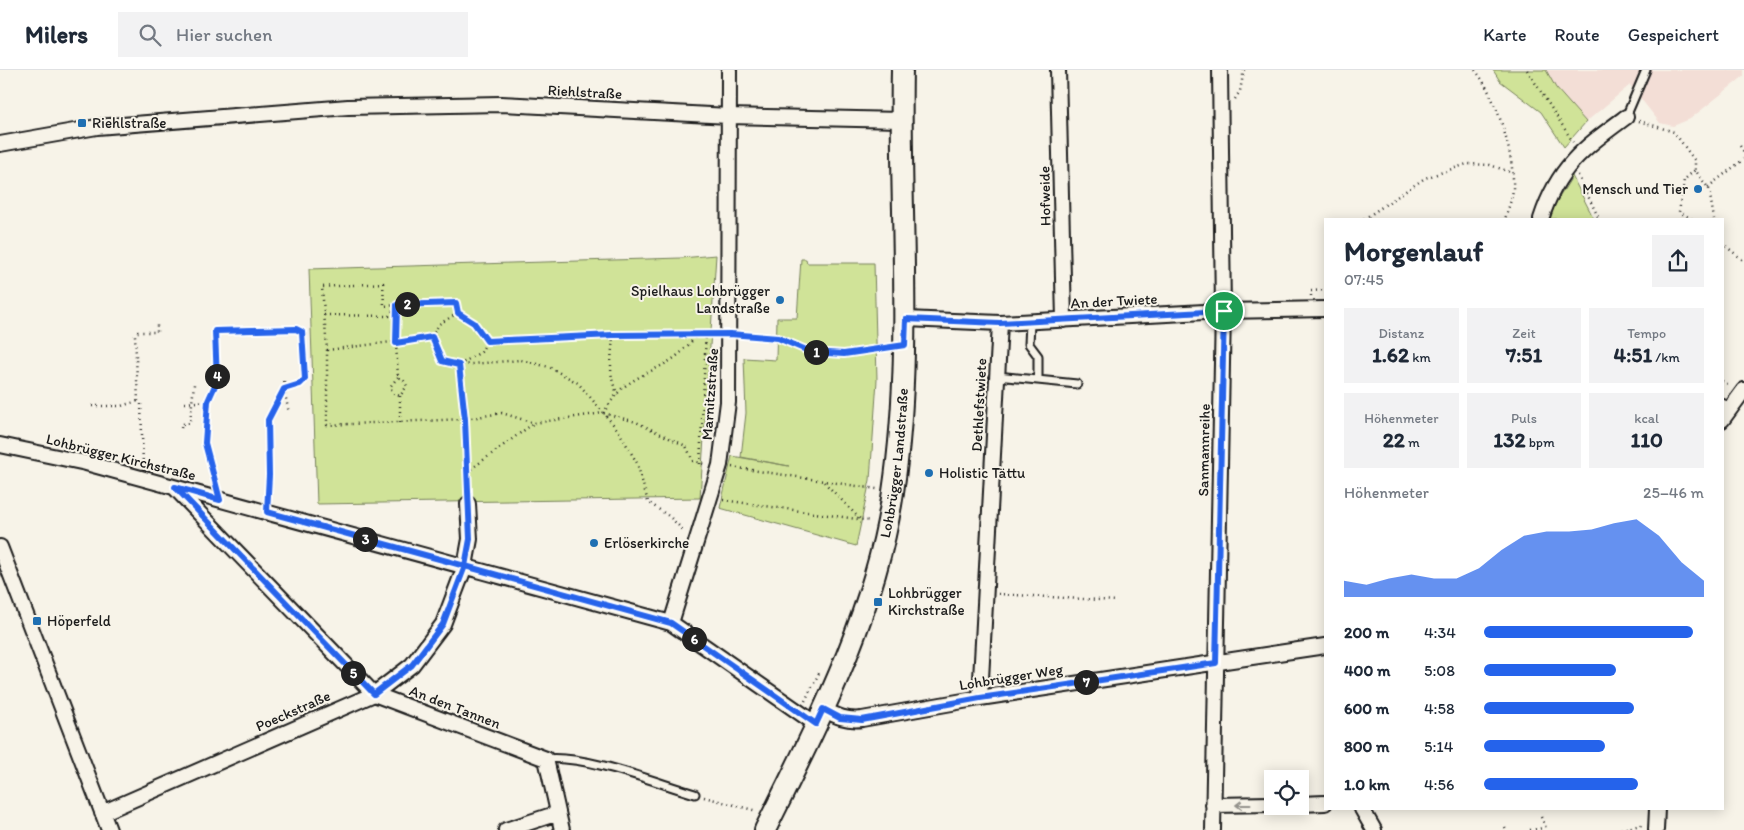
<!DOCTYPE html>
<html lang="de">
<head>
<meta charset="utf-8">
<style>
	:root { --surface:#fff; --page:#f2f2f3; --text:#1f2937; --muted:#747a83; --line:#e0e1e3; --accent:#2563eb }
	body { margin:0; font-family:Itim,sans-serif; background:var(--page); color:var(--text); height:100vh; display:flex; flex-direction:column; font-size:19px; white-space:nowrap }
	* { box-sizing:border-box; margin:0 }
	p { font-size:16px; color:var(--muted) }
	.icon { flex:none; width:28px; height:28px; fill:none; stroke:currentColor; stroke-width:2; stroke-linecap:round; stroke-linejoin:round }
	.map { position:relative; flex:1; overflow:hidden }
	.drawer { position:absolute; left:1324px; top:148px; width:400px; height:592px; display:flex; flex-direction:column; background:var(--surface); border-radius:0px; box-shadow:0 2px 12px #0003 }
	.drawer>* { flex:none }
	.buttons { position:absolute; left:1264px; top:700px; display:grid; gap:10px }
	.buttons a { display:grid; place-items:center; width:45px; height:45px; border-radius:0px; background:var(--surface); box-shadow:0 2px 12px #0003; font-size:25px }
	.pin { position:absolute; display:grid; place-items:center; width:42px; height:42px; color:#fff; margin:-21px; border:2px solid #fff; border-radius:50%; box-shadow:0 1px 5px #0007 }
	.km { position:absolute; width:25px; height:25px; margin:-12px; border-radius:50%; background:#222; color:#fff; font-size:14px; line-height:25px; text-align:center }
	.round { display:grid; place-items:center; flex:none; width:52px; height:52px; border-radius:0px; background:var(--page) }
	.headline { display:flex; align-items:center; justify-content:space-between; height:85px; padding:0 20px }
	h1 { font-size:28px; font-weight:700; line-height:38px }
	.stats { display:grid; grid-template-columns:repeat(3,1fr); gap:8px; height:85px; padding:5px 20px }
	.stats div { display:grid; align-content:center; border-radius:0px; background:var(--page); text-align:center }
	.stats b { font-size:21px; font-weight:700 }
	.stats small { font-size:14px; font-weight:400 }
	.stats p { font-size:14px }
	.chart { height:140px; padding:10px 20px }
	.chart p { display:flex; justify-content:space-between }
	.chart svg { width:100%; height:90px; margin-top:5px; fill:var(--accent); opacity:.7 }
	ul { padding:0 20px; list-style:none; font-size:16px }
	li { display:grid; grid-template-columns:80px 60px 1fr; align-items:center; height:38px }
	li i { height:12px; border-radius:6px; background:var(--accent) }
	header { display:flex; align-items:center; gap:30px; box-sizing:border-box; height:70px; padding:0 25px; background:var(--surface); border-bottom:1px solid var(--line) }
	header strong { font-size:24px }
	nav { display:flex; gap:28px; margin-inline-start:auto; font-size:18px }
	.search { width:350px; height:45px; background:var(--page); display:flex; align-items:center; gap:12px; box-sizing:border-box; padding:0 18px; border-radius:0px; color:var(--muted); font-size:19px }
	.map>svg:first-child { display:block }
	.built { fill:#f3ded6 }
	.green { fill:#d0e398; stroke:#76805a }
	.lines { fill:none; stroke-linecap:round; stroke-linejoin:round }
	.lane-casing { stroke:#1c1c1c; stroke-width:11 }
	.street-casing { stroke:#1c1c1c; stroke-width:18 }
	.secondary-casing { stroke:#1c1c1c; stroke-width:24 }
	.path { stroke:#1c1c1c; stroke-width:2.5; stroke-dasharray:1 4; stroke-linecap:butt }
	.lane { stroke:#f7f3e8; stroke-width:7 }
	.street { stroke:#f7f3e8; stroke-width:14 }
	.secondary { stroke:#f7f3e8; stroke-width:20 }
	.oneway { stroke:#94928c }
	.route-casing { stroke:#fff; stroke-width:10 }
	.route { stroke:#2563eb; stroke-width:6 }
	.poi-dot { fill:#1f6fb2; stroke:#f7f3e8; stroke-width:2 }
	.labels { text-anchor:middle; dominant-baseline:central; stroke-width:4; stroke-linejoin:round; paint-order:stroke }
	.street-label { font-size:15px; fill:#1c1c1c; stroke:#f7f3e8 }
	.poi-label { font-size:15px; fill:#1c1c1c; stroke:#f7f3e8; text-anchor:start }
</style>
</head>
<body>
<header>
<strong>Milers</strong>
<div class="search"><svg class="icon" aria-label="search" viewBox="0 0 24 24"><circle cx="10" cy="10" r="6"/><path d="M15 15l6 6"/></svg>Hier suchen</div>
<nav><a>Karte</a><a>Route</a><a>Gespeichert</a></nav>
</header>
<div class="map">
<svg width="1744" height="760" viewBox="0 0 1744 760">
	<rect width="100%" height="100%" fill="#f7f3e8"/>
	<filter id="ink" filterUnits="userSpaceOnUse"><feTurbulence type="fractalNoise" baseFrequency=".02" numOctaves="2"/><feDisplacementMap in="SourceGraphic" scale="10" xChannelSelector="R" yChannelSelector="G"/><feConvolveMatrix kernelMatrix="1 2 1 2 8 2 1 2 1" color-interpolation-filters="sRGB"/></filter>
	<g filter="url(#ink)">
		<!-- built -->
		<path class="built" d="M 1546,0 L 1744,0 L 1744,6 L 1690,49 L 1673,56 L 1660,53 L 1630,15 L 1586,52 L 1556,18 Z"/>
		<!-- green -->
		<path class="green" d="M 1493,0 L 1546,0 L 1556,18 L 1586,52 L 1564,77 L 1541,42 L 1500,11 Z
			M 1571,104 L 1594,149 L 1550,149 L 1555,134 L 1570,110 Z
			M 716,185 L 700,428 L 317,434 L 309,199 L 681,188 Z
			M 801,189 L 806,189 L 807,193 L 874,193 L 877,310 L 870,410 L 856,476 L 720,438 L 732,386 L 789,396 L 741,387 L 746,343 L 744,288 L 776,290 L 777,248 L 797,248 Z"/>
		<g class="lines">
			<!-- lane casing -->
			<g class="lane-casing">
				<path id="lane" d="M 1626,47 L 1646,0
					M 1030,252 L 1029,274 L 1038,286 L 1038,310
					M 997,306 L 1077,314
					M 1722,333 L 1732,337
					M 546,689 C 587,685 654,712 695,724"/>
			</g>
			<!-- street casing -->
			<g class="street-casing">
				<path id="street" d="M 1058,0 L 1064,250
					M 0,74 L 97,57 L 348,37 L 501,34 L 729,46 L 901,50
					M 1541,149 C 1558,96 1584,78 1626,47
					M 906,249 L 1000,253 L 1223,241 L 1325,239
					M 1722,350 L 1744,320
					M 0,375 L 86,393 L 671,553 L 816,654
					M 175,418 L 374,624 L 546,689 L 562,760
					M 0,477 L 109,760
					M 671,553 L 720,395 L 728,332 L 729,0
					M 980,628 L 1000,253
					M 823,639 C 836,646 847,651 862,649 L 980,628 L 1325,576
					M 1300,734 L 1325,733
					M 1213,735 L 1272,734
					M 1362,739 L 1374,760
					M 102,743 L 374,624 L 412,595 L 443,554 L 465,496 L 470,469 L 468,434
					M 506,760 L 558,743
					M 1213,760 L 1223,241 L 1220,0
					M 1656,760 L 1657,739"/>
			</g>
			<!-- secondary casing -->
			<g class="secondary-casing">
				<g id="secondary">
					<path id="s1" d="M 765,760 C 818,653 876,542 893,422 C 914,282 899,141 902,0"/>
				</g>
			</g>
			<!-- path -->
			<path class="path" d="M 1475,0 C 1496,25 1515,86 1513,119 C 1512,129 1508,139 1505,149
				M 1527,0 L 1573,72
				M 1235,29 L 1240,21 L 1244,0
				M 1639,51 L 1674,62 L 1695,91 L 1695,100 L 1709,119 L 1714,149
				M 1740,76 L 1744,82
				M 1578,105 L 1599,149
				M 1708,117 L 1744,89
				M 1364,149 L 1425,108 L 1467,94 L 1490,95 L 1513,103
				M 1692,149 L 1679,142 L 1684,110 L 1695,100
				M 1722,173 L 1744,191
				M 1311,226 L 1311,221 L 1325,220
				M 324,245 L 389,246 L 397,235 L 455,233 L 458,243 L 474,253 L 487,271 L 481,282 L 459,295 L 442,291 L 432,267 L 439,254 L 458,243
				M 613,265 C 612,285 607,307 618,324
				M 740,265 L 778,268 L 811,282 L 844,284 L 886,278
				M 487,271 L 697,264
				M 327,280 L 432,267
				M 398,307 L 390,317 L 394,324 L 400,326 L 407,316 L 403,309 L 398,307 L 396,273 L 397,235 L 384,236 L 383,213 L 322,217 L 327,280 L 327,355 L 465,349 L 502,343 L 534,353 L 603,343 L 636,352 L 686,376 L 693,391 L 707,395
				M 1722,311 L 1730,315
				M 185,333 L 208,331
				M 92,336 L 121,336 L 138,331
				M 603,343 C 609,335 616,323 625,316 C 655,295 674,297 697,264 L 715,264
				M 400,352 L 400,326
				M 181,358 L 182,354 L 190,353 L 194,314
				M 700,394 L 706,263
				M 143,395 L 141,334 L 138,331 L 135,265 L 138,262 L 157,262 L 157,253
				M 732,397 L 877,419
				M 467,402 L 534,353
				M 824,412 L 860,449
				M 216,414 L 205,373 L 208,331 L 217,311 L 215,261 L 296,259 L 302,262 L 305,309 L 300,314 L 284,319 L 289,343
				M 468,422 L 465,349 L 459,295 L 521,290 L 549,297 L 578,313 L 618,360 L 637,393 L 648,432 L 670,447 L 685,462
				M 268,428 L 268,350 L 284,319 L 284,309
				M 723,430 L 871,451
				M 998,524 L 1117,531
				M 805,631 L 819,603 L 822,604
				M 704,727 L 757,741
				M 1541,747 L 1547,760
				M 1505,758 L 1506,760
				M 1530,760 L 1544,758
				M 1616,760 L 1642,755"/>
			<!-- lane -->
			<use href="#lane" class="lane"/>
			<!-- street -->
			<use href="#street" class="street"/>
			<!-- secondary -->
			<use href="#secondary" class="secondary"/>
		</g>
		<!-- one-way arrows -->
		<defs><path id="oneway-shaft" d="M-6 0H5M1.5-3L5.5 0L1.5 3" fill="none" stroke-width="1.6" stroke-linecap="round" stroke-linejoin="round" transform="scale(1.25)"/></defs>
		<use class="oneway" href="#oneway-shaft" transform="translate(1243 735) rotate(180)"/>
	</g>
	<g class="lines" filter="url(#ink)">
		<!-- route casing -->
		<g class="route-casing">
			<path id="route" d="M 1224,241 L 1000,253 L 906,249 L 905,275 L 844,284 L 811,282 L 778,268 L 730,264 L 613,265 L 487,271 L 474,253 L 458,243 L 456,233 L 397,235 L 396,273 L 432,267 L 442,291 L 459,295 L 465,349 L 470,469 L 465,496 L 267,442 L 269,405 L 268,350 L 284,319 L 300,314 L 305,309 L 302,262 L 296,259 L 215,261 L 217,311 L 208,331 L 205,373 L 220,430 L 175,417 L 374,624 L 412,595 L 443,554 L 465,496 L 671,553 L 816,654 L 823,639 L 840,648 L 862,650 L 980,628 L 1216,593 L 1224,241"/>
		</g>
		<!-- route -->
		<use href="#route" class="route"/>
	</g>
	<!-- markers -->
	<g class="poi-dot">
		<rect x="77" y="48" width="10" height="10" rx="2.5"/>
		<circle cx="1698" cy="119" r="5"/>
		<circle cx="780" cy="230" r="5"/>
		<circle cx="929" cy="403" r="5"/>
		<circle cx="594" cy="473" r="5"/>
		<rect x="873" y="527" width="10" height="10" rx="2.5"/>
		<rect x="32" y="546" width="10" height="10" rx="2.5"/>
	</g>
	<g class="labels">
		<!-- street labels -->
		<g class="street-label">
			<text transform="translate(585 22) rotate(3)">Riehlstraße</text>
			<text transform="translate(1045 126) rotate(-91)">Hofweide</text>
			<text transform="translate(1114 231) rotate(-3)">An der Twiete</text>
			<text transform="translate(710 324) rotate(-86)">Marnitzstraße</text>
			<text transform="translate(979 335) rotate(-87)">Dethlefstwiete</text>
			<text transform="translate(1204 380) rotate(-89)">Sanmannreihe</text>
			<text transform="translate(121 387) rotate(14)">Lohbrügger Kirchstraße</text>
			<text stroke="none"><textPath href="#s1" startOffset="392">Lohbrügger Landstraße</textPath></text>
			<text transform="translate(1011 607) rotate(-9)">Lohbrügger Weg</text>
			<text transform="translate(455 637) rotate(21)">An den Tannen</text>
			<text transform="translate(293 641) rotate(-24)">Poeckstraße</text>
		</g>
		<!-- poi labels -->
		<g class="poi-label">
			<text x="92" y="53">Riehlstraße</text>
			<text x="1688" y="119" text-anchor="end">Mensch und Tier</text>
			<text x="770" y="221" text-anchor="end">Spielhaus Lohbrügger<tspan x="770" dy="17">Landstraße</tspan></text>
			<text x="939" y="403">Holistic Tättu</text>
			<text x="604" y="473">Erlöserkirche</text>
			<text x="888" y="523">Lohbrügger<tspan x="888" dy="17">Kirchstraße</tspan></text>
			<text x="47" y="551">Höperfeld</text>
		</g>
	</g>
</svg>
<div class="buttons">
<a><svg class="icon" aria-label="locate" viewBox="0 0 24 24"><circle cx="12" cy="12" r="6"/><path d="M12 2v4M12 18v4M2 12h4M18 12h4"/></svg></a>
</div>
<div class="pin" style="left:1224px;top:241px;background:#1e9e55"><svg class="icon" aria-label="arrive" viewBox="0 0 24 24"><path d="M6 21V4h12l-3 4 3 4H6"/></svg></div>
<b class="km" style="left:816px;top:282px">1</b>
<b class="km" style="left:407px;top:234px">2</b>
<b class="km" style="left:365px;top:469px">3</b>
<b class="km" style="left:217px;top:306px">4</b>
<b class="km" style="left:353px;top:603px">5</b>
<b class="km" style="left:694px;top:569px">6</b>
<b class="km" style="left:1086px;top:612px">7</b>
<section class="drawer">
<div class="headline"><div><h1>Morgenlauf</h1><p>07:45</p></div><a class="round"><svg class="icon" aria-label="share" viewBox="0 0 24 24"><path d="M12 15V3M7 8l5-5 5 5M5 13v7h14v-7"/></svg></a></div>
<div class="stats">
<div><p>Distanz</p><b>1.62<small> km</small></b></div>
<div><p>Zeit</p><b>7:51</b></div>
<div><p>Tempo</p><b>4:51<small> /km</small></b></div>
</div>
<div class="stats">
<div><p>Höhenmeter</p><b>22<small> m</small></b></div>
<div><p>Puls</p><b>132<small> bpm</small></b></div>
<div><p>kcal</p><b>110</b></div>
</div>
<div class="chart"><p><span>Höhenmeter</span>25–46 m</p>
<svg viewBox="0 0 160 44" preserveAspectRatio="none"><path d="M0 44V36L10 38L20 35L30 33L40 35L50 35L60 30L70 21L80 14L90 12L100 12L110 11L120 8L130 6L140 14L150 27L160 36V44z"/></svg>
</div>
<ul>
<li><b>200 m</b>4:34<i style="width:95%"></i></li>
<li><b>400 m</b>5:08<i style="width:60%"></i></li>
<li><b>600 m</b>4:58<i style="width:68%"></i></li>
<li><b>800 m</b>5:14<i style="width:55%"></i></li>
<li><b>1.0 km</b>4:56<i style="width:70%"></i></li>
</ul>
</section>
</div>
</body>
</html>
